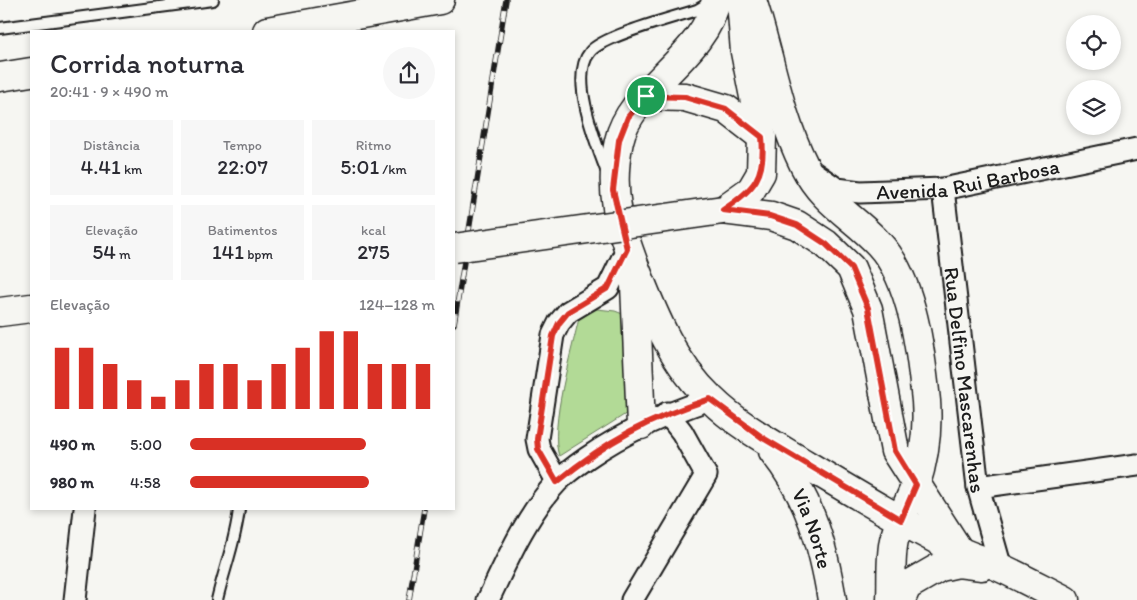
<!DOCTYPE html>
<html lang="pt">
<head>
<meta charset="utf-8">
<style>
	:root { --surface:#fff; --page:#f7f7f7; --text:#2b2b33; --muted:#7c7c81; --accent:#d93025 }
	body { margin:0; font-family:Itim,sans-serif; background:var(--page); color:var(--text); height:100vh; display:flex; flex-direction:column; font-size:19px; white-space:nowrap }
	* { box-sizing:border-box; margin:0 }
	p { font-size:16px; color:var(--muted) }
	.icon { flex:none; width:28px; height:28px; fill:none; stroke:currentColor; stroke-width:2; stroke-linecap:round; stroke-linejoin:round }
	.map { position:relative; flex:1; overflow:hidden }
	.drawer { position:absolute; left:30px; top:30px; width:425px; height:480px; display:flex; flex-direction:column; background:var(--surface); border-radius:0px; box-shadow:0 2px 8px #0003 }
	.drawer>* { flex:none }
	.buttons { position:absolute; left:1066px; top:15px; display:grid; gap:10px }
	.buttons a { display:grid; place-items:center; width:55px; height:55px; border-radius:50%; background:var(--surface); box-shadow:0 2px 8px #0003; font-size:25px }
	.pin { position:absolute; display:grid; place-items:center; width:42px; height:42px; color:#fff; margin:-21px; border:2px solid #fff; border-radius:50%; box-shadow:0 1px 5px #0007 }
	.round { display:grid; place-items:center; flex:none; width:52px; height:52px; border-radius:26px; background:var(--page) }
	.overview { display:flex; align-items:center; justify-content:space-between; height:85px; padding:0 20px }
	h1 { font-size:28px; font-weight:600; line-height:38px }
	.stats { display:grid; grid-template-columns:repeat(3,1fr); gap:8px; height:85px; padding:5px 20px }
	.stats div { display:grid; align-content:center; border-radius:0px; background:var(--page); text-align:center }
	.stats b { font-size:21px; font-weight:600 }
	.stats small { font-size:14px; font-weight:400 }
	.stats p { font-size:14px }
	.chart { height:140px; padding:10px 20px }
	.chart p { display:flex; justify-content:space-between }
	.chart svg { width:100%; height:90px; margin-top:5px; stroke:var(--accent); stroke-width:6 }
	ul { padding:0 20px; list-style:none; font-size:16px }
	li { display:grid; grid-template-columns:80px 60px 1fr; align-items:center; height:38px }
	li i { height:12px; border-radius:6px; background:var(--accent) }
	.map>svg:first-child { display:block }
	.green { fill:#b2da96; stroke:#677b59 }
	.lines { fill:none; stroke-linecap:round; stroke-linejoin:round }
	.lane-casing { stroke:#1c1c1c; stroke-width:14 }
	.street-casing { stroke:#1c1c1c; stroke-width:25 }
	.secondary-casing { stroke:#1c1c1c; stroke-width:31 }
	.lane { stroke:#f6f6f2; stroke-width:10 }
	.street { stroke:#f6f6f2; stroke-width:21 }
	.secondary { stroke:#f6f6f2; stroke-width:28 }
	.rail-casing { stroke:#1c1c1c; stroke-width:5.5 }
	.rail { stroke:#f6f6f2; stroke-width:4; stroke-dasharray:11; stroke-linecap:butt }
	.secondary-bridge-casing { stroke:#1c1c1c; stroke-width:31; stroke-linecap:butt }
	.secondary-bridge { stroke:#f6f6f2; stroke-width:28 }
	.route-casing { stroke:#fff; stroke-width:10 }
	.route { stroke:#d93025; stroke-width:6 }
	.labels { text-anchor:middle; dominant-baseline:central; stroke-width:4; stroke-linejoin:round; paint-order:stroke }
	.street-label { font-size:21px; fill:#1c1c1c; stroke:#f6f6f2 }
</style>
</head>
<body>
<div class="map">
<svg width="1137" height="600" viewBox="0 0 1137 600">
	<rect width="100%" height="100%" fill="#f6f6f2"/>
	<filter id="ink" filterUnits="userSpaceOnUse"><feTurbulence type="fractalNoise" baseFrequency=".02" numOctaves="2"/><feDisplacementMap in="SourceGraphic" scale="10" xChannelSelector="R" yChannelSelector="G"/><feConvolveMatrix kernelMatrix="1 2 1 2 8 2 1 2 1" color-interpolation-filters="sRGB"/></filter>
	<g filter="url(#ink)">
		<!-- green -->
		<path class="green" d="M 597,309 L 615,311 L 628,316 L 632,410 L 559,456 C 549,427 572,350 579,318 Z"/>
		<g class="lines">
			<!-- lane casing -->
			<g class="lane-casing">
				<path id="lane" d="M 0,28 L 213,0
					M 606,170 C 596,143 569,77 590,52 C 602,36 675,17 697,10 L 709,3
					M 217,600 C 224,569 236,540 239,509"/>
			</g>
			<!-- street casing -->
			<g class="street-casing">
				<g id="street">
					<path id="s1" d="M 814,173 L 837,189 L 860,192 L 943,189 L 1137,149"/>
					<path id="s2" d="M 943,189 L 978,487 L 1001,568"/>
					<path d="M 557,481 L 539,449 L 537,439 L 553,335 L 559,323 L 568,312 L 608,288 L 627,249"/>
					<path d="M 978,487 L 1137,465"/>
					<path d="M 75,600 L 85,509"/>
					<path d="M 488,600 C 507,560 527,514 557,482 C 566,473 577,465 587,458 C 626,431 666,414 710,399"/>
					<path d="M 632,600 L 706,475 L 682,432 L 667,413"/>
				</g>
			</g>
			<!-- secondary casing -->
			<g class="secondary-casing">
				<g id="secondary">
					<path d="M 716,0 C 706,56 630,89 619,141 C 608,191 619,226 637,272 C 655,318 674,364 711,399 C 738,426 775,445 807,465 C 857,495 907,525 959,551 C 972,557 986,561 999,567 C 1021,577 1043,589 1065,600"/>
					<path d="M 752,0 C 770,55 778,113 804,165 C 823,203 852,215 879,244 C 913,280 921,353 926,401 C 928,429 924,460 915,487 C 908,504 899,521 894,540 C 890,558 892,581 891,600"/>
					<path d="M 267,31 L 440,0"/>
					<path d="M 0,77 L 31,72"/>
					<path d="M 646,96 L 685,97 L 726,109 L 762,137"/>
					<path d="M 723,210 L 771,216 L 797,225 L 826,244 L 851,268 L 868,309 L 895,451 L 958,549"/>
					<path d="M 723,210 L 751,190 L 761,173 L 762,137 L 745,52 L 741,0"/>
					<path d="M 635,285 L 641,425"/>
					<path d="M 0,312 L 31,308"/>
					<path id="s3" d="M 773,451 C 809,496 823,544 832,600"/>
					<path d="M 901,600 L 907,586 L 940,567 L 958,563 L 982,566"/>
				</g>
			</g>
			<!-- lane -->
			<use href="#lane" class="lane"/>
			<!-- street -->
			<use href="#street" class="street"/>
			<!-- secondary -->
			<use href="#secondary" class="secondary"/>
			<!-- rail casing -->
			<g class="rail-casing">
				<path id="rail" d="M 454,324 L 506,0
					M 409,600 L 424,509"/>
			</g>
			<!-- rail -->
			<use href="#rail" class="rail"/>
			<!-- secondary-bridge casing -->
			<g class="secondary-bridge-casing">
				<path id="secondary-bridge" d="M 454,248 L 723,210"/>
			</g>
			<!-- secondary-bridge -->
			<use href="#secondary-bridge" class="secondary-bridge"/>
		</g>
	</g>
	<g class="lines" filter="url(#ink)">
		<!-- route casing -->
		<g class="route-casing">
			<path id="route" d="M 646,96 L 685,97 L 726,109 L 762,137 C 766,176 755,189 723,210 L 770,216 L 797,225 L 826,244 L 851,268 L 868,308 L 895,451 L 916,485 L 901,520 L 763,438 L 710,399 C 648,419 608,440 557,482 L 538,449 L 537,439 L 553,336 L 559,323 L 568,312 L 608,288 L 627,249 L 613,190 L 619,140 L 628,117 Z"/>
		</g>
		<!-- route -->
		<use href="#route" class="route"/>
	</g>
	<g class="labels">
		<!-- street labels -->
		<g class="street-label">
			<text stroke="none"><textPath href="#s1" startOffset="160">Avenida Rui Barbosa</textPath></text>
			<text stroke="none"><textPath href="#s2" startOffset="192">Rua Delfino Mascarenhas</textPath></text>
			<text stroke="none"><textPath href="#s3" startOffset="88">Via Norte</textPath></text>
		</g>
	</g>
</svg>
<div class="buttons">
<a><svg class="icon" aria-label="locate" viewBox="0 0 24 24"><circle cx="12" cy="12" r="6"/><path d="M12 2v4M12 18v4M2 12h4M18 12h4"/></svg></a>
<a><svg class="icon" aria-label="layers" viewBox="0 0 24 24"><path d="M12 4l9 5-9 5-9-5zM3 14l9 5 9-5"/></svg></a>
</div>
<div class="pin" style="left:646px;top:96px;background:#1e9e55"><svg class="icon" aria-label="arrive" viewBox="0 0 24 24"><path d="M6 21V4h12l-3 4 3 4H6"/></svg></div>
<section class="drawer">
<div class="overview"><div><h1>Corrida noturna</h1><p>20:41 · 9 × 490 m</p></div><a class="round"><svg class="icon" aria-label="share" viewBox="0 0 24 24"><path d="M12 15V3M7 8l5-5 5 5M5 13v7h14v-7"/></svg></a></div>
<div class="stats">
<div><p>Distância</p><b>4.41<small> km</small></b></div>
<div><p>Tempo</p><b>22:07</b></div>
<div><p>Ritmo</p><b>5:01<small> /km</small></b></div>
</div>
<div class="stats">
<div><p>Elevação</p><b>54<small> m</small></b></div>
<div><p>Batimentos</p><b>141<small> bpm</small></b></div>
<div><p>kcal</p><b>275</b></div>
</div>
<div class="chart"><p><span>Elevação</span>124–128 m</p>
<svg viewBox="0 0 160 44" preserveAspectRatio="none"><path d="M5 44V14M15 44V14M25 44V22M35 44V30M45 44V38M55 44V30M65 44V22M75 44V22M85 44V30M95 44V22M105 44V14M115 44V6M125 44V6M135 44V22M145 44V22M155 44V22"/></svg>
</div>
<ul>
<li><b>490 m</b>5:00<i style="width:72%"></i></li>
<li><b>980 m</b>4:58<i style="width:73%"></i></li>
</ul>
</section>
</div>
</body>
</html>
